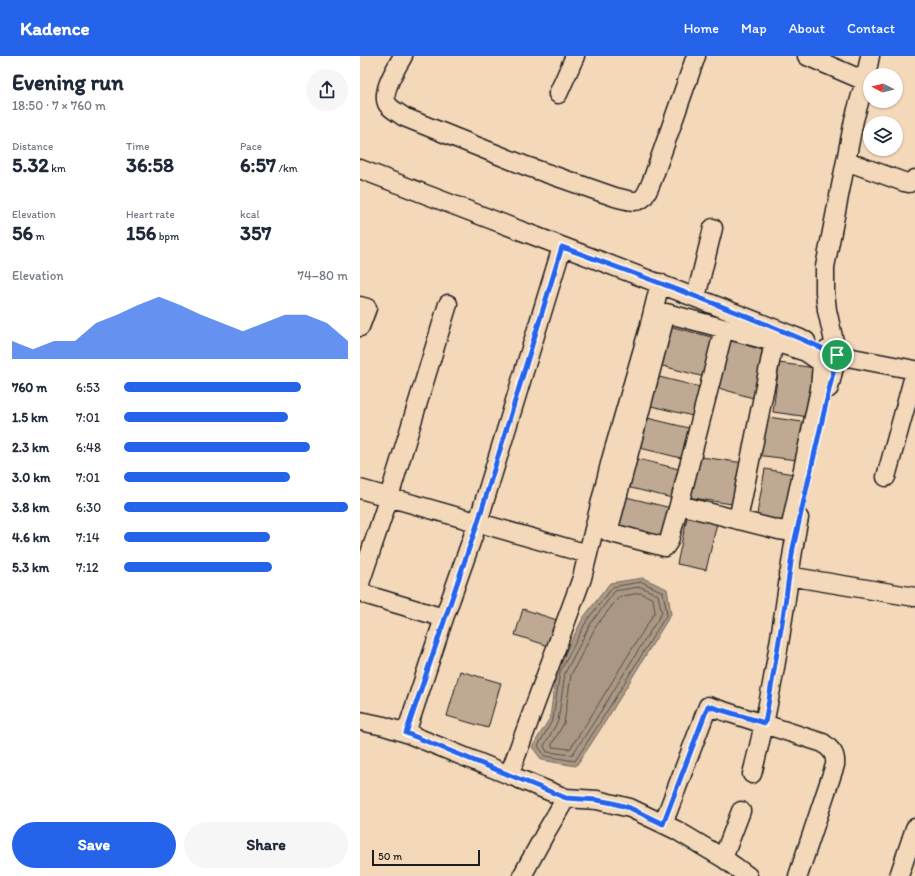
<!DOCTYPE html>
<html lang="en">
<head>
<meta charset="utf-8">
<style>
	:root { --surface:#fff; --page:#f6f6f7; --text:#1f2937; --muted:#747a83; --accent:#2563eb }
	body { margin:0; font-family:Itim,sans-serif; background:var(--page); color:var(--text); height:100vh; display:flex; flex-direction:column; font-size:15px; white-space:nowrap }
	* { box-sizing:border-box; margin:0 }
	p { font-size:13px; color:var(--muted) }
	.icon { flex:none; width:22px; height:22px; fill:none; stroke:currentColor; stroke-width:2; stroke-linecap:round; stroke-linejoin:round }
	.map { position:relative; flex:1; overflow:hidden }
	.panel { display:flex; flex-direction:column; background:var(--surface); width:360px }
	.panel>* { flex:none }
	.needle { width:26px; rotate:277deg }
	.buttons { position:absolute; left:503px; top:12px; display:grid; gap:8px }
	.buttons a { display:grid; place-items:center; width:40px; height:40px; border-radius:50%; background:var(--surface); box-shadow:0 1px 3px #0004; font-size:20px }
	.scale { position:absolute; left:12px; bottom:10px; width:108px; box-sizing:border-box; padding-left:4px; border:2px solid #1c1c1c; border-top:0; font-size:11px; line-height:14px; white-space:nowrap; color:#1c1c1c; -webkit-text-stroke:3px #f4d8ba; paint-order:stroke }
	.pin { position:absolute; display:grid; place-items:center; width:34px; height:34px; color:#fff; margin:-17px; border:2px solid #fff; border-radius:50%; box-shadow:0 1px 4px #0007 }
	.round { display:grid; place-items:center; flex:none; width:42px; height:42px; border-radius:21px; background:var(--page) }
	.summary { display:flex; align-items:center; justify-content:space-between; height:68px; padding:0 12px }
	h1 { font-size:22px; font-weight:700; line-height:30px }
	.figures { display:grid; grid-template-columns:repeat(3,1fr); gap:6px; height:68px; padding:4px 12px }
	.figures div { display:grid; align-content:center }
	.figures b { font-size:20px; font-weight:700 }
	.figures small { font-size:11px; font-weight:400 }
	.figures p { font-size:11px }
	.chart { height:112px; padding:8px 12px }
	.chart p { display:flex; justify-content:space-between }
	.chart svg { width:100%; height:72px; margin-top:4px; fill:var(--accent); opacity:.7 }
	.primary-button { display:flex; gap:8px; margin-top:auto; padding:8px 12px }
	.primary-button a { flex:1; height:46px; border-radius:24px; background:var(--accent); color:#fff; font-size:16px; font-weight:700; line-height:46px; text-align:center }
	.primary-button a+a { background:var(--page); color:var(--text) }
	ul { padding:0 12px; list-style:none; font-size:13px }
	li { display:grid; grid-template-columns:64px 48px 1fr; align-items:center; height:30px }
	li i { height:10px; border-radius:5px; background:var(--accent) }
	header { display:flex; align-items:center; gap:24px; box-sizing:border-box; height:56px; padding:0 20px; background:var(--accent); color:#fff }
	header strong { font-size:19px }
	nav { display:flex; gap:22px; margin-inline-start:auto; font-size:14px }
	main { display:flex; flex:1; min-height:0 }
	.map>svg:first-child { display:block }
	.water { fill:#aa9885; stroke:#71665b }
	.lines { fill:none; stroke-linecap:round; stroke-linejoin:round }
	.shore { stroke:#554e46; stroke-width:1 }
	.building { fill:#bfa992; stroke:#1c1c1c }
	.minor-casing { stroke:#1c1c1c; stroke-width:21 }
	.minor { stroke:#f4d8ba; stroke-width:18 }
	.route-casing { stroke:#fff; stroke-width:8 }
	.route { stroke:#2563eb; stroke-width:5 }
</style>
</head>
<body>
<header>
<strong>Kadence</strong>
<nav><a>Home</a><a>Map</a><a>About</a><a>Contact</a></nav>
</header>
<main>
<section class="panel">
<div class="summary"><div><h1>Evening run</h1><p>18:50 · 7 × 760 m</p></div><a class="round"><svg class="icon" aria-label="share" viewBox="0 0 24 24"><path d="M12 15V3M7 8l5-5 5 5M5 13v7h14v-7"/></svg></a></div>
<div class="figures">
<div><p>Distance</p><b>5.32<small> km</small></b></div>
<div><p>Time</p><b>36:58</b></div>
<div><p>Pace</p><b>6:57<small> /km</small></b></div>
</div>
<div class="figures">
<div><p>Elevation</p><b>56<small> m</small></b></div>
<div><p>Heart rate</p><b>156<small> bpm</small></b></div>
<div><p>kcal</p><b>357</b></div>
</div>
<div class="chart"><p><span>Elevation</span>74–80 m</p>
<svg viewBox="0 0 160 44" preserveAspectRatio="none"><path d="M0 44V33L10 38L20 33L30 33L40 22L50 17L60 11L70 6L80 11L90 17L100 22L110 27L120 22L130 17L140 17L150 22L160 33V44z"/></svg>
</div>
<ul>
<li><b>760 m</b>6:53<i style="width:79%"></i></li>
<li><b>1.5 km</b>7:01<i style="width:73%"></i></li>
<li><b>2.3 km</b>6:48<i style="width:83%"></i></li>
<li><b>3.0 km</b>7:01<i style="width:74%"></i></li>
<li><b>3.8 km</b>6:30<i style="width:100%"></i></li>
<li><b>4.6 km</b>7:14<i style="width:65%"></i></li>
<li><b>5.3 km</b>7:12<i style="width:66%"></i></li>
</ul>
<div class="primary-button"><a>Save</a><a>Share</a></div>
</section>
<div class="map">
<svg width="555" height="820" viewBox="0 0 555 820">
	<rect width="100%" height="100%" fill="#f4d8ba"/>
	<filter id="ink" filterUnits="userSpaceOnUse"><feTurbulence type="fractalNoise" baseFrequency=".025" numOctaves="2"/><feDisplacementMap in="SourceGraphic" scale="8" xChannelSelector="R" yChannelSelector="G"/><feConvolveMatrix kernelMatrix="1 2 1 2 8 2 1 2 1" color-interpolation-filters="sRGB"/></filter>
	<g filter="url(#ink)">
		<!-- water -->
		<path class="water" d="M 283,522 L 307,533 L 311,558 C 279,609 250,661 216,710 L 182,704 L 172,691 L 190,662 L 196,615 L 223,562 L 250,527 Z"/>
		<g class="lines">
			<!-- shore -->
			<path class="shore" d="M 282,526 L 303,536 L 307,558 C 276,607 247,657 215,705 L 185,700 L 178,690 L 193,663 L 200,616 L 227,564 L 253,531 Z
				M 281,531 L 298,539 L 302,557 C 271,604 244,653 212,699 L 187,696 L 184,690 L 198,665 L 205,617 L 231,567 L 255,535 Z
				M 281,537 L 293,543 L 295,556 C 266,601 240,648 210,693 L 192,691 L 192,688 L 204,667 L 211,619 L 236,570 L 259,541 Z"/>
		</g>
		<!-- building -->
		<path class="building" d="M 309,270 L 359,283 L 348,322 L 299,309 Z
			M 369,284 L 406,295 L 393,342 L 355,331 Z
			M 419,307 L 456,312 L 449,361 L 413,356 Z
			M 295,320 L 344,332 L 337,361 L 287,349 Z
			M 401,360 L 449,367 L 445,405 L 396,399 Z
			M 283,361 L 333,373 L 325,403 L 276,391 Z
			M 334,400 L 384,407 L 378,449 L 327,441 Z
			M 274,402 L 323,414 L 316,443 L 267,431 Z
			M 405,413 L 433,418 L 425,469 L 396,464 Z
			M 262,440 L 311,452 L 304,482 L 255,469 Z
			M 328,457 L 358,463 L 346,514 L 317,508 Z
			M 163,553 L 197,564 L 189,590 L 155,579 Z
			M 100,615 L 141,627 L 128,672 L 87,660 Z"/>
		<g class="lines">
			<!-- minor casing -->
			<g class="minor-casing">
				<path id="minor" d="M 43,0 C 36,12 20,37 28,49 C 32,54 39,57 44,61 L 166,110 L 255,141 C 281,148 283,148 293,122 L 336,0
					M 447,0 L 505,25
					M 198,38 L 215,0
					M 486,105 L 544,126 L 549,127 L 555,123
					M 0,113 C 147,170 295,225 441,283
					M 336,241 L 353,172
					M 0,250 L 7,252 L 0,271
					M 467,294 L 477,299 L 555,314
					M 446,296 L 414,286 L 306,257 L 248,476 L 305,491 L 309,485 L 319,449 L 419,474 L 426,475 L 430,474 L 460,333 L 462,307 L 446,296 L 446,285
					M 469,332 L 477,299 L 467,254 L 465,236 L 465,211 L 494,64 L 505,25 L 510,0
					M 526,421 L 555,316
					M 0,433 L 228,498
					M 319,449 L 364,273
					M 378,464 L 414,286
					M 428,520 L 555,541
					M 0,527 L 29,441 L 88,248
					M 0,530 L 0,533 L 7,539 L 84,562 L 46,677
					M 84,562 L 118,466 L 202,191
					M 0,665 L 24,670 L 46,677 L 206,742 L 237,744 L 270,752 L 316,774 L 363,802 L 388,820
					M 392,718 C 406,665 416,610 424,556 C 429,524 432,494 439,462
					M 149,719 L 222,522 L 251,404 L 289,272 L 300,227
					M 303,768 L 348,650 L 463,687 C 472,694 476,698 475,709 L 438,820
					M 363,802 L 381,755
					M 162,820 L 186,776 L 206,742
					M 539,820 L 555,772"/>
			</g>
			<!-- minor -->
			<use href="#minor" class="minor"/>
		</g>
	</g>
	<g class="lines" filter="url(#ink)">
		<!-- route casing -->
		<g class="route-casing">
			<path id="route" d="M 202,191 C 294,225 388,258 477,299 L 433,492 L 424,555 L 405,667 L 348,650 L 303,768 L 270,752 L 253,747 L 237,744 L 206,742 L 46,677 L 118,466 Z"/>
		</g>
		<!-- route -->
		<use href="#route" class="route"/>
	</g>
</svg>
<div class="buttons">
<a><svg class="needle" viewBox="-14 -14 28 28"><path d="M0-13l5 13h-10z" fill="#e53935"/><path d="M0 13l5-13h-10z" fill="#747a83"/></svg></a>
<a><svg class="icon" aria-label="layers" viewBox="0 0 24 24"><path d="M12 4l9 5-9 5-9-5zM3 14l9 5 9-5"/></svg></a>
</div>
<div class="scale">50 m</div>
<div class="pin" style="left:477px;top:299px;background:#1e9e55"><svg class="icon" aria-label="arrive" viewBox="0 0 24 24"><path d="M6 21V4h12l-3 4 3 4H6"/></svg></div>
</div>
</main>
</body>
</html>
